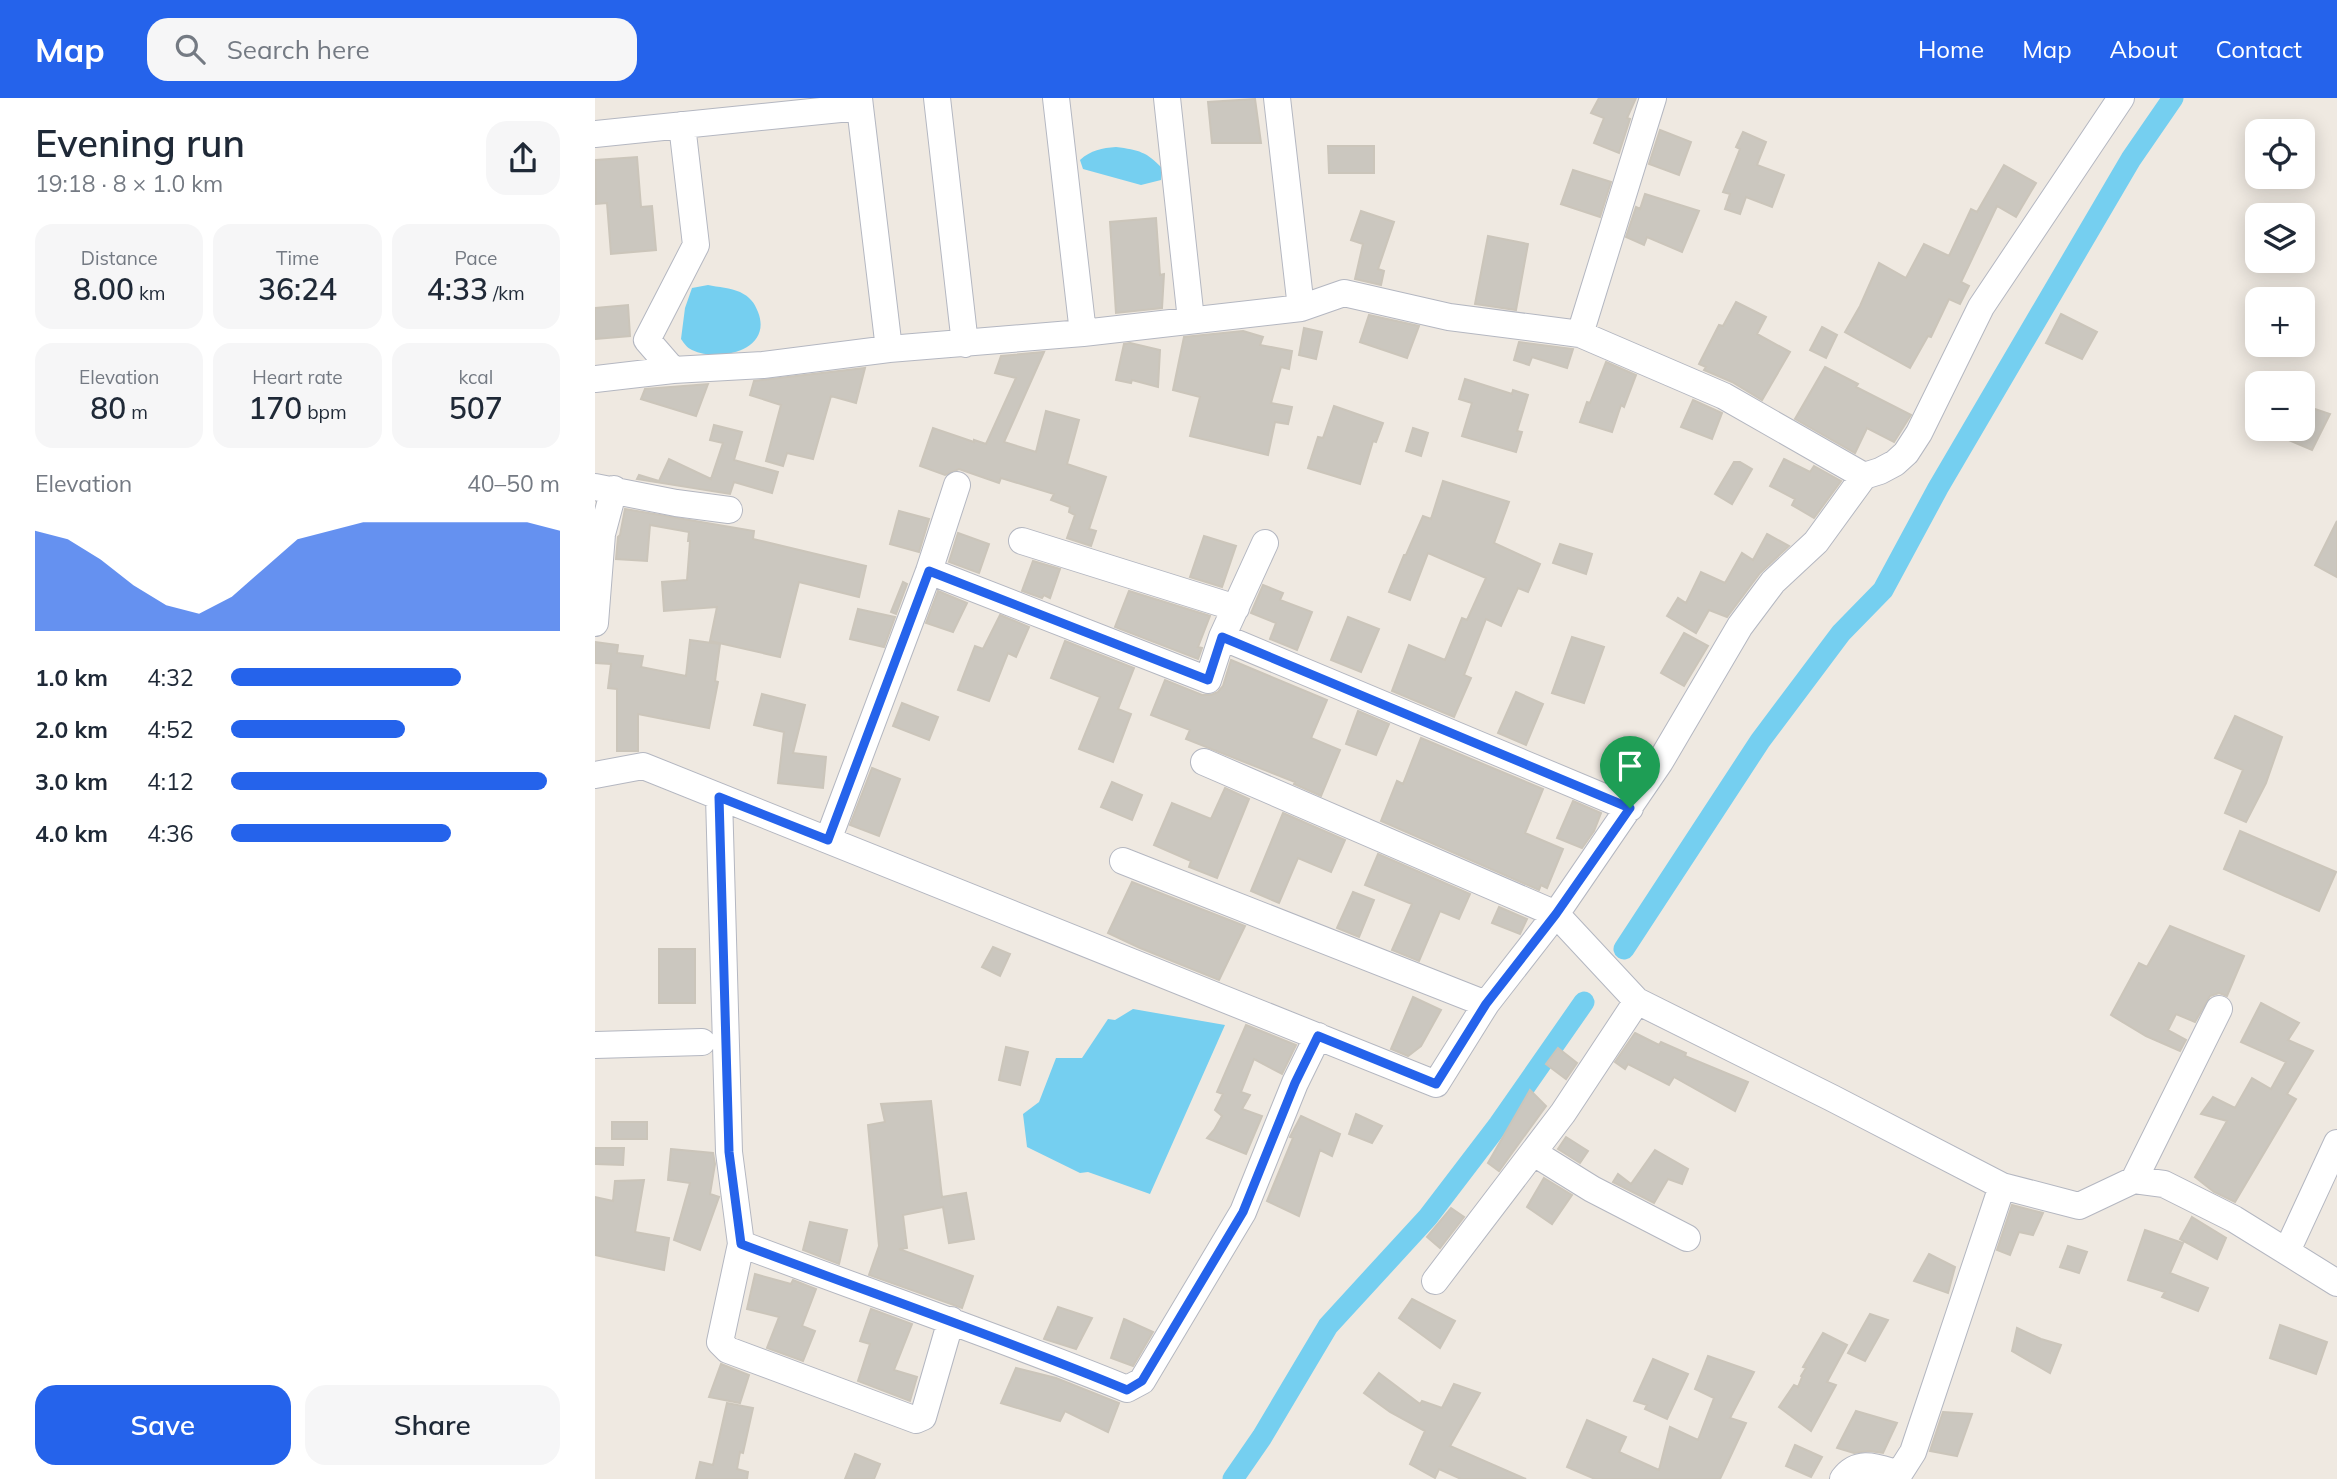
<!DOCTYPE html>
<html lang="en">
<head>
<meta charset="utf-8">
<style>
	:root { --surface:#fff; --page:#f6f6f7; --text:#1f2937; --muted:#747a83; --accent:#2563eb }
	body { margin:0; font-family:Mulish,sans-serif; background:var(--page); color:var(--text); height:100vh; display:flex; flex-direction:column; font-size:26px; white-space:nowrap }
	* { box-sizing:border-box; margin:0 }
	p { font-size:23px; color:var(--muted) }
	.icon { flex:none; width:38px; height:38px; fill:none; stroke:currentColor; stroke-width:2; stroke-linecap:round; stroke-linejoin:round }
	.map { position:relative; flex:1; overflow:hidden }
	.details { display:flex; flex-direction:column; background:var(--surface); width:595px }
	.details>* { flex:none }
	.fabs { position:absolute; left:1650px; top:21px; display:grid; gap:14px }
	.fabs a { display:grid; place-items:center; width:70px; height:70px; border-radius:14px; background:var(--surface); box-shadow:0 4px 18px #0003; font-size:35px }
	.pin { position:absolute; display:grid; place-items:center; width:60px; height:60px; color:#fff; margin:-72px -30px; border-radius:50% 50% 50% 0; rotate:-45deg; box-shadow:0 0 7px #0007 }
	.pin .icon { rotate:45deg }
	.round { display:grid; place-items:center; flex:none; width:74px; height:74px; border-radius:21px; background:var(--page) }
	.overview { display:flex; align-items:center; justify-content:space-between; height:119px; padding:0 35px }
	h1 { font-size:38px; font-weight:600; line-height:52px }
	.figures { display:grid; grid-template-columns:repeat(3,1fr); gap:10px; height:119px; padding:7px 35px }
	.figures div { display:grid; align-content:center; border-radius:18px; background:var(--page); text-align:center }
	.figures b { font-size:30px; font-weight:600 }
	.figures small { font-size:19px; font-weight:400 }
	.figures p { font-size:19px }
	.chart { height:196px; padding:14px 35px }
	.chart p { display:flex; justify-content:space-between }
	.chart svg { width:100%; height:126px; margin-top:7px; fill:var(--accent); opacity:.7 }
	.action { display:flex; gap:14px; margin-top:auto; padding:14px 35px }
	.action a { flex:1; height:80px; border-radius:21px; background:var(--accent); color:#fff; font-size:28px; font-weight:600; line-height:80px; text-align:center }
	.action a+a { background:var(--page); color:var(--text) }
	ul { padding:0 35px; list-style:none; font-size:23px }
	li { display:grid; grid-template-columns:112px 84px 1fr; align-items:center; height:52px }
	li i { height:18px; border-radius:9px; background:var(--accent) }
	header { display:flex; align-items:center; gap:42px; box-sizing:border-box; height:98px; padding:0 35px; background:var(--accent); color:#fff }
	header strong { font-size:33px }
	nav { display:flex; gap:38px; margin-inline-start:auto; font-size:24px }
	.search { width:490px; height:63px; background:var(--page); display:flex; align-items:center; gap:18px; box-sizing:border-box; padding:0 24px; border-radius:21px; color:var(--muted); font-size:26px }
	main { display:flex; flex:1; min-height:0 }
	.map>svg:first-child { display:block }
	.water { fill:#75cff0 }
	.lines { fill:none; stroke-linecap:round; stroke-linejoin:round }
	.canal { stroke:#75cff0; stroke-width:21 }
	.building { fill:#cbc7bf; stroke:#cbc5ba; stroke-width:2 }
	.minor-casing { stroke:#b4b7c1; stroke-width:28 }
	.minor { stroke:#fff; stroke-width:26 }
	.route-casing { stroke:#fff; stroke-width:14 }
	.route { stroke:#2563eb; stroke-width:9 }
</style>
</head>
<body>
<header>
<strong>Map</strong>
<div class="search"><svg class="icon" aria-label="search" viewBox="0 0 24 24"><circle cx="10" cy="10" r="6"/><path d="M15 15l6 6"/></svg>Search here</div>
<nav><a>Home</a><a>Map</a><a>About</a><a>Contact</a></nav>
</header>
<main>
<section class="details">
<div class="overview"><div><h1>Evening run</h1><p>19:18 · 8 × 1.0 km</p></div><a class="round"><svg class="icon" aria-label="share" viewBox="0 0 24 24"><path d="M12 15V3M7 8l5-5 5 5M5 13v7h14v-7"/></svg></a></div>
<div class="figures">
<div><p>Distance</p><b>8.00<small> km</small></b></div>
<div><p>Time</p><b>36:24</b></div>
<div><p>Pace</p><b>4:33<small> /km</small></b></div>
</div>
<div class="figures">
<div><p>Elevation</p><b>80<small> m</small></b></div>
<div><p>Heart rate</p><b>170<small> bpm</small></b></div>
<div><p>kcal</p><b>507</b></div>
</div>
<div class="chart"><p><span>Elevation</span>40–50 m</p>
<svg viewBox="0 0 160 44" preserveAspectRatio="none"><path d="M0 44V9L10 12L20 19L30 28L40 35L50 38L60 32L70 22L80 12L90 9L100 6L110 6L120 6L130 6L140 6L150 6L160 9V44z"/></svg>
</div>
<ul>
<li><b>1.0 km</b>4:32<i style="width:70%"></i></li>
<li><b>2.0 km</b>4:52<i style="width:53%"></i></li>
<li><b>3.0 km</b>4:12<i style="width:96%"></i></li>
<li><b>4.0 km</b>4:36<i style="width:67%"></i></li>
</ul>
<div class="action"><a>Save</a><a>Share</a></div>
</section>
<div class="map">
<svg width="1742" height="1381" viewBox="0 0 1742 1381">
	<rect width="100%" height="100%" fill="#efe9e1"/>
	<!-- water -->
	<path class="water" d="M 521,49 C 544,52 552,54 567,70 L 566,82 L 546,87 L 488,71 L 485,62 C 496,52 507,50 521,49 Z
		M 113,187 C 123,189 136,190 145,194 C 155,199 159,204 163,214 C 178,252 125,265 97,252 C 92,250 89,245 86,241 L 90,210 L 97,190 Z
		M 538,911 L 630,927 L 555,1096 L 493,1074 L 485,1075 L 432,1049 L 428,1016 L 444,1004 L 461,960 L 487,960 L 513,921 L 520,922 Z"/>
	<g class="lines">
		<!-- canal -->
		<path class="canal" d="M 1029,851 L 1165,643 L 1246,535 L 1288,492 L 1343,390 L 1536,61 L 1578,0
			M 638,1381 L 667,1339 L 733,1228 L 833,1119 L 904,1026 L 989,904"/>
	</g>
	<!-- building -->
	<path class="building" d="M 1004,0 L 1041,0 L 1032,20 L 1035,21 L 1024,55 L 999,45 L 1009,20 L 996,15 Z
		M 660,1 L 666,45 L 617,45 L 613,4 Z
		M 1065,32 L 1096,44 L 1084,77 L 1054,66 Z
		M 1148,34 L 1171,44 L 1162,67 L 1189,77 L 1177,109 L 1151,99 L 1145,116 L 1130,111 L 1135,96 L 1128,94 L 1145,51 L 1141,49 Z
		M 733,48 L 779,48 L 779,75 L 734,75 Z
		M 42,59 L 46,109 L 57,108 L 61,152 L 16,156 L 12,105 L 1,106 L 0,62 Z
		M 1409,67 L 1441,85 L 1421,119 L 1402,108 L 1366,184 L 1374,188 L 1365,206 L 1354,201 L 1336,239 L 1333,238 L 1315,270 L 1250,234 L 1265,208 L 1284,165 L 1311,180 L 1329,146 L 1354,158 L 1376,111 L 1382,114 Z
		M 978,72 L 1016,84 L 1005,119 L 966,106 Z
		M 1050,96 L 1104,113 L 1087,154 L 1052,139 L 1049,147 L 1031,139 L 1041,109 L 1045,111 Z
		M 766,113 L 799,124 L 783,171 L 789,173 L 786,187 L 760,181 L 768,146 L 756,142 Z
		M 561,120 L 565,177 L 569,176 L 567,210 L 521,215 L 515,124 Z
		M 893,138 L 933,146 L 921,212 L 880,206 Z
		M 1141,204 L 1171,219 L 1162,236 L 1195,254 L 1167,302 L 1137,284 L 1109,272 L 1111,269 L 1104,266 L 1124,227 L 1128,228 Z
		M 33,207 L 35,238 L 0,241 L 0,210 Z
		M 1466,216 L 1502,234 L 1487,261 L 1451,245 Z
		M 774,217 L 824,228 L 812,260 L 765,244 Z
		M 1227,229 L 1242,237 L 1231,260 L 1215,252 Z
		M 709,230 L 727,234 L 721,261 L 704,257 Z
		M 648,233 L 668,239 L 665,247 L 697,253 L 694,271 L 686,269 L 676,305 L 697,309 L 693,326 L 680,324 L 673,357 L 595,338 L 605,299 L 578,292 L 589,239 Z
		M 924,244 L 978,251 L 972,270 L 937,259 L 934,267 L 919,262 Z
		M 535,245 L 565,252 L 563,289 L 537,282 L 536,285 L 521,282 L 529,246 Z
		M 449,254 L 409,344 L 441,354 L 451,313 L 484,322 L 472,366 L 511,379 L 494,431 L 501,433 L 496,448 L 472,440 L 480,417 L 474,414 L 475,409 L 456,402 L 459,396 L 406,380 L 404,385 L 364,371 L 350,377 L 325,368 L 338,330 L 379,344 L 379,342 L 391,346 L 421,280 L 400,275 L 406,258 Z
		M 1011,264 L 1041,277 L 1029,309 L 1026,307 L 1017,334 L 985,324 L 992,304 L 995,305 Z
		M 1230,269 L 1263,286 L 1261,289 L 1316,317 L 1299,344 L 1272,330 L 1260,355 L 1200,321 Z
		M 270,270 L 261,305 L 236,298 L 218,361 L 192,355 L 188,368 L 171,363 L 186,307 L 155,297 L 159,283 Z
		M 870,281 L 917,296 L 918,292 L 933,297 L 922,333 L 927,334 L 921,354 L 867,338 L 877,305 L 864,301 Z
		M 113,286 L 101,318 L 46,301 L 50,291 Z
		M 1098,302 L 1127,315 L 1117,341 L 1086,329 Z
		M 1708,307 L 1735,316 L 1717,352 L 1668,331 L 1708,331 Z
		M 739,308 L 788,325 L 781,344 L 778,343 L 765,386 L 713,370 L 723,339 L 728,340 Z
		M 119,327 L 147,334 L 139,362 L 183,374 L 177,395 L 139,384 L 135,396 L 42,381 L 44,377 L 64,383 L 74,361 L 116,381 L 128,345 L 115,342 Z
		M 818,330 L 833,335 L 826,358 L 811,353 Z
		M 1189,361 L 1215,374 L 1219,368 L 1246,383 L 1219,420 L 1197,407 L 1200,401 L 1175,388 Z
		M 1139,364 L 1145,364 L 1157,371 L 1137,406 L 1120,396 Z
		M 848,383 L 914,404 L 899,445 L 945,466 L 933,494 L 923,490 L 906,528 L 891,521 L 869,577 L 876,580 L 859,619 L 797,593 L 814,547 L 850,562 L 867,520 L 872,522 L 891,480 L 833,455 L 815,502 L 794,494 L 809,457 L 811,457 L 828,418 L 836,421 Z
		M 30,411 L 159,433 L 158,441 L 271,468 L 264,499 L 204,484 L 185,559 L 115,543 L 122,509 L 69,513 L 67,484 L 92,482 L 95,443 L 93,443 L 94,434 L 55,427 L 52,463 L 21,461 L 23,439 L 25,437 Z
		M 304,413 L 334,421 L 324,454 L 295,446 Z
		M 1742,423 L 1742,479 L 1720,467 Z
		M 363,435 L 394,446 L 384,475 L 354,464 Z
		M 1172,436 L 1194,448 L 1165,475 L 1132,519 L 1114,512 L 1101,535 L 1072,518 L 1083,500 L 1091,505 L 1106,474 L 1130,485 L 1147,455 L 1158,462 Z
		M 609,438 L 641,448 L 627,489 L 595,479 Z
		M 965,446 L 997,456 L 991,476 L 958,465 Z
		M 438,463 L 465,471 L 455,500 L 449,497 L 447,500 L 427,493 Z
		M 308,484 L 312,486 L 301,516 L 296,514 Z
		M 668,487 L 688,495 L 685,502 L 717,514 L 702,552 L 675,541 L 681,525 L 656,515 Z
		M 343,493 L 372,505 L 358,534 L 331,525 Z
		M 534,493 L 615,518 L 603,549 L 607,550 L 603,561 L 520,529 Z
		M 263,511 L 300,519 L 289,549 L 255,541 Z
		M 405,517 L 434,529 L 421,559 L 413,555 L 394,603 L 363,592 L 380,548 L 388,551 Z
		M 753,519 L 784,531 L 766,574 L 736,562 Z
		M 1089,535 L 1113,548 L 1089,588 L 1066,575 Z
		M 977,539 L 1009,549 L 989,605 L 957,595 Z
		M 95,542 L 125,546 L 120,583 L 123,584 L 114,630 L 43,616 L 43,653 L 22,653 L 22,591 L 13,590 L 16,566 L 0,565 L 0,544 L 23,547 L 22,555 L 48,558 L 46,569 L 91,578 Z
		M 470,543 L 539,570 L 523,611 L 536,616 L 518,664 L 484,651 L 505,599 L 456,580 Z
		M 636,562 L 732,602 L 716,640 L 745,652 L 726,698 L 699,686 L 700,684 L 591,641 L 595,632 L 556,617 L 570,582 L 607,597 L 616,597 L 623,594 L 628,588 Z
		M 921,594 L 948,606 L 931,647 L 903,635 Z
		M 167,596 L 210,607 L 198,655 L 231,659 L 228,690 L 183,685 L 189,634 L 159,627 Z
		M 307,605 L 343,619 L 334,642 L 298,628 Z
		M 763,613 L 794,626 L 781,657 L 751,646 Z
		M 1640,618 L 1687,639 L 1671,685 L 1651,724 L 1630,715 L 1648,672 L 1620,660 Z
		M 826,640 L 948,691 L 930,735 L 968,751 L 952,790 L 946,787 L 944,792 L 786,723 L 802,683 L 808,686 Z
		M 277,670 L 305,681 L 284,738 L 255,727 Z
		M 517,684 L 547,697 L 537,722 L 506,709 Z
		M 630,690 L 654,701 L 622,780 L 594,769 L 596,763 L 559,747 L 577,705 L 616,721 Z
		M 978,703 L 1006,715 L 999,733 L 987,750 L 962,740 Z
		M 688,715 L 750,742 L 736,774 L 703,760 L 684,805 L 656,793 Z
		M 1645,733 L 1741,774 L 1724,813 L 1629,771 Z
		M 783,756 L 875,796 L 864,821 L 845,813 L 824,863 L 797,852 L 817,806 L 770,787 Z
		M 537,784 L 650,828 L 624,882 L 545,850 L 513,835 Z
		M 758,794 L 779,802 L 764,839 L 742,830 Z
		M 904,809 L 932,821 L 925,836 L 897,825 Z
		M 1575,828 L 1649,858 L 1632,898 L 1624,895 L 1615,898 L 1600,924 L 1581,916 L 1573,932 L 1591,942 L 1585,953 L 1551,938 L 1516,917 L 1544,865 L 1552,869 Z
		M 398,849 L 415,856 L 405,878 L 387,869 Z
		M 64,851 L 100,851 L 100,905 L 64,905 Z
		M 818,899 L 846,912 L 826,948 L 813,958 L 796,951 Z
		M 1666,905 L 1704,925 L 1693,942 L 1718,953 L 1692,996 L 1701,1001 L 1640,1104 L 1619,1094 L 1600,1079 L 1632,1023 L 1606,1016 L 1618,999 L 1640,1010 L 1657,980 L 1676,991 L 1691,964 L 1646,944 Z
		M 651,927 L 701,947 L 687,976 L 659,961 L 646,994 L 655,997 L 647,1011 L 667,1018 L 651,1056 L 612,1040 L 619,1032 L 627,1018 L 620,1012 L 628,996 L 622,994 Z
		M 1040,935 L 1064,947 L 1066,944 L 1091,955 L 1090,958 L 1153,984 L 1140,1013 L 1079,979 L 1074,987 L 1033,966 L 1030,971 L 1020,964 Z
		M 411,949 L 433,954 L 425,987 L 404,982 Z
		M 963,950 L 982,965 L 971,981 L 951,966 Z
		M 935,992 L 951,1008 L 904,1073 L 893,1065 Z
		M 336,1003 L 347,1099 L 371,1095 L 379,1141 L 354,1145 L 348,1109 L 308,1117 L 312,1150 L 304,1151 L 378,1178 L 367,1210 L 274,1177 L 284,1148 L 273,1027 L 290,1024 L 286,1006 Z
		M 761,1016 L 787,1028 L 777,1045 L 754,1036 Z
		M 706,1018 L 745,1036 L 737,1058 L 725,1052 L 704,1118 L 672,1103 L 698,1040 L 695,1039 Z
		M 17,1024 L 52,1024 L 52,1041 L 17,1041 Z
		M 971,1039 L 993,1053 L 985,1065 L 963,1051 Z
		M 0,1050 L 29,1050 L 28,1067 L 0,1066 Z
		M 76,1051 L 118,1055 L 120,1066 L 115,1096 L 124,1099 L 105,1152 L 79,1142 L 95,1085 L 73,1082 Z
		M 1060,1052 L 1093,1071 L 1087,1086 L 1073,1081 L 1059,1105 L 1018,1084 L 1023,1076 L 1036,1086 Z
		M 949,1080 L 977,1097 L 957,1126 L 932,1109 Z
		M 49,1082 L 40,1134 L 74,1140 L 69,1172 L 0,1157 L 0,1099 L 18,1103 L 20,1083 Z
		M 1417,1107 L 1448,1115 L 1438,1137 L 1424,1134 L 1415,1157 L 1402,1152 Z
		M 856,1110 L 869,1119 L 845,1150 L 832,1139 Z
		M 1597,1119 L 1631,1140 L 1622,1161 L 1585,1141 Z
		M 215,1124 L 252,1132 L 244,1166 L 208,1152 Z
		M 1550,1132 L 1588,1145 L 1575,1175 L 1613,1190 L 1603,1213 L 1567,1199 L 1570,1194 L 1533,1182 Z
		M 1473,1148 L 1492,1154 L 1484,1175 L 1465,1169 Z
		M 1334,1156 L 1360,1169 L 1353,1195 L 1319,1183 Z
		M 160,1176 L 196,1186 L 198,1182 L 221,1191 L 207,1228 L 220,1233 L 208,1263 L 172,1250 L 184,1219 L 152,1211 Z
		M 817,1201 L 860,1223 L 845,1250 L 804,1220 Z
		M 463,1209 L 497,1220 L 481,1251 L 449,1241 Z
		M 276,1211 L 317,1226 L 299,1272 L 322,1279 L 315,1303 L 263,1283 L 275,1246 L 265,1243 Z
		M 1275,1216 L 1293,1222 L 1270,1263 L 1253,1255 Z
		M 529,1221 L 558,1234 L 538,1268 L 516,1260 Z
		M 1685,1227 L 1732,1244 L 1721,1276 L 1675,1260 Z
		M 1422,1230 L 1446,1241 L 1466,1247 L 1455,1275 L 1417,1253 Z
		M 1228,1235 L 1252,1247 L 1232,1284 L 1241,1287 L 1216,1333 L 1184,1309 L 1199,1287 L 1203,1289 L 1207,1279 L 1206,1278 L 1211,1270 L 1208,1269 Z
		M 1113,1258 L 1159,1274 L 1135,1320 L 1151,1325 L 1125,1381 L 1000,1381 L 972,1369 L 992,1322 L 1031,1339 L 1024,1354 L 1064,1372 L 1075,1329 L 1103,1342 L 1119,1300 L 1100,1291 Z
		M 1058,1261 L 1093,1276 L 1072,1321 L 1050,1311 L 1052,1307 L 1039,1303 Z
		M 126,1266 L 154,1277 L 145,1305 L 114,1299 Z
		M 421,1270 L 461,1280 L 524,1305 L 513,1334 L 470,1313 L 465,1323 L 406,1305 Z
		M 784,1275 L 825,1306 L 827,1303 L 847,1310 L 859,1286 L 885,1295 L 855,1348 L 931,1381 L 866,1381 L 844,1371 L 840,1380 L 815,1366 L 830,1333 L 795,1314 L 769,1295 Z
		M 132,1305 L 158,1310 L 148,1355 L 145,1354 L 142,1371 L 153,1374 L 152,1381 L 101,1381 L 105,1364 L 118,1367 Z
		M 1261,1313 L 1302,1325 L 1288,1355 L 1274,1353 L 1259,1355 L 1242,1350 Z
		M 1348,1314 L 1377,1316 L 1362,1358 L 1335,1353 Z
		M 1200,1347 L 1227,1359 L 1216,1379 L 1191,1368 Z
		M 260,1356 L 285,1366 L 279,1381 L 250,1381 Z"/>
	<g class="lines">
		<!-- minor casing -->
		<g class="minor-casing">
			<path id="minor" d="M 342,0 L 370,246
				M 461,0 L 488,235
				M 572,0 L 596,222
				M 265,9 L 294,251
				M 0,36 L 265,9 L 264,0
				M 985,236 L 1058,0
				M 78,272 L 52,242 L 101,147 L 87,27
				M 0,281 L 78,272 L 168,267 L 294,251 L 488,235 L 706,210 L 682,0
				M 1269,378 L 1285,373 L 1300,365 L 1311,355 L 1324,335 L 1386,209 L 1526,0
				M 0,389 L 81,405 L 134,412
				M 427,443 L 641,510
				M 334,473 L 613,582 L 627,539 L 670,445
				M 0,525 L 7,436 L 19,391
				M 627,539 L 1035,710
				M 609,664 L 961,816 L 1042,903 L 1237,1000 L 1407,1088 L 1484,1108 L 1539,1082 L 1569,1086 L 1639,1121 L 1742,1185
				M 0,677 L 48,668 L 841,986 L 891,906 L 961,816 L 1065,664 L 1145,528 L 1178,484 L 1221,444 L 1269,378 L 1129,298 L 985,236 L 854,219 L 749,195 L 706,210
				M 124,699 L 134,1054 L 146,1146
				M 233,742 L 334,473 L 362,387
				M 528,763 L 891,906
				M 0,947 L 107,944
				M 939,1055 L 997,1091 L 1092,1140
				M 1539,1082 L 1624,911
				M 1692,1153 L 1742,1045
				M 840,1183 L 968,1015 L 1042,903
				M 356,1222 L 328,1319 L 321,1322 L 133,1252 L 125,1244 L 146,1146 C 275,1195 405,1239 532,1291 L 547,1283 L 648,1114 L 700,985 L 723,938
				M 1248,1381 C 1264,1360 1283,1370 1304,1376 L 1318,1354 L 1407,1088"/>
		</g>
		<!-- minor -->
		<use href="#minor" class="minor"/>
	</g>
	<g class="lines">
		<!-- route casing -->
		<g class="route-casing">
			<path id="route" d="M 334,473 L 613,582 L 627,539 L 1035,710 L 961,816 L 891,906 L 841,986 L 723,938 L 700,985 L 648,1114 L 547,1283 L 532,1292 C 405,1239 275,1195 146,1146 L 134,1054 L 124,699 L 233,742 Z"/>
		</g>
		<!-- route -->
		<use href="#route" class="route"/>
	</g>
</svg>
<div class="fabs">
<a><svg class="icon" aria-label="locate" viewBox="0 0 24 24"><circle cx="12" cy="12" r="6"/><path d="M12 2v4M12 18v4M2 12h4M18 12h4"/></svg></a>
<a><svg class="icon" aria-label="layers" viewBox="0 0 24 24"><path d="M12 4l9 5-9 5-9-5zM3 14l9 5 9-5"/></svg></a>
<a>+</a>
<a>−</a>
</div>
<div class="pin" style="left:1035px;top:710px;background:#1e9e55"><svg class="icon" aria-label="arrive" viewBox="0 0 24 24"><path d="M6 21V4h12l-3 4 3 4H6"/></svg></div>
</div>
</main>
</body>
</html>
